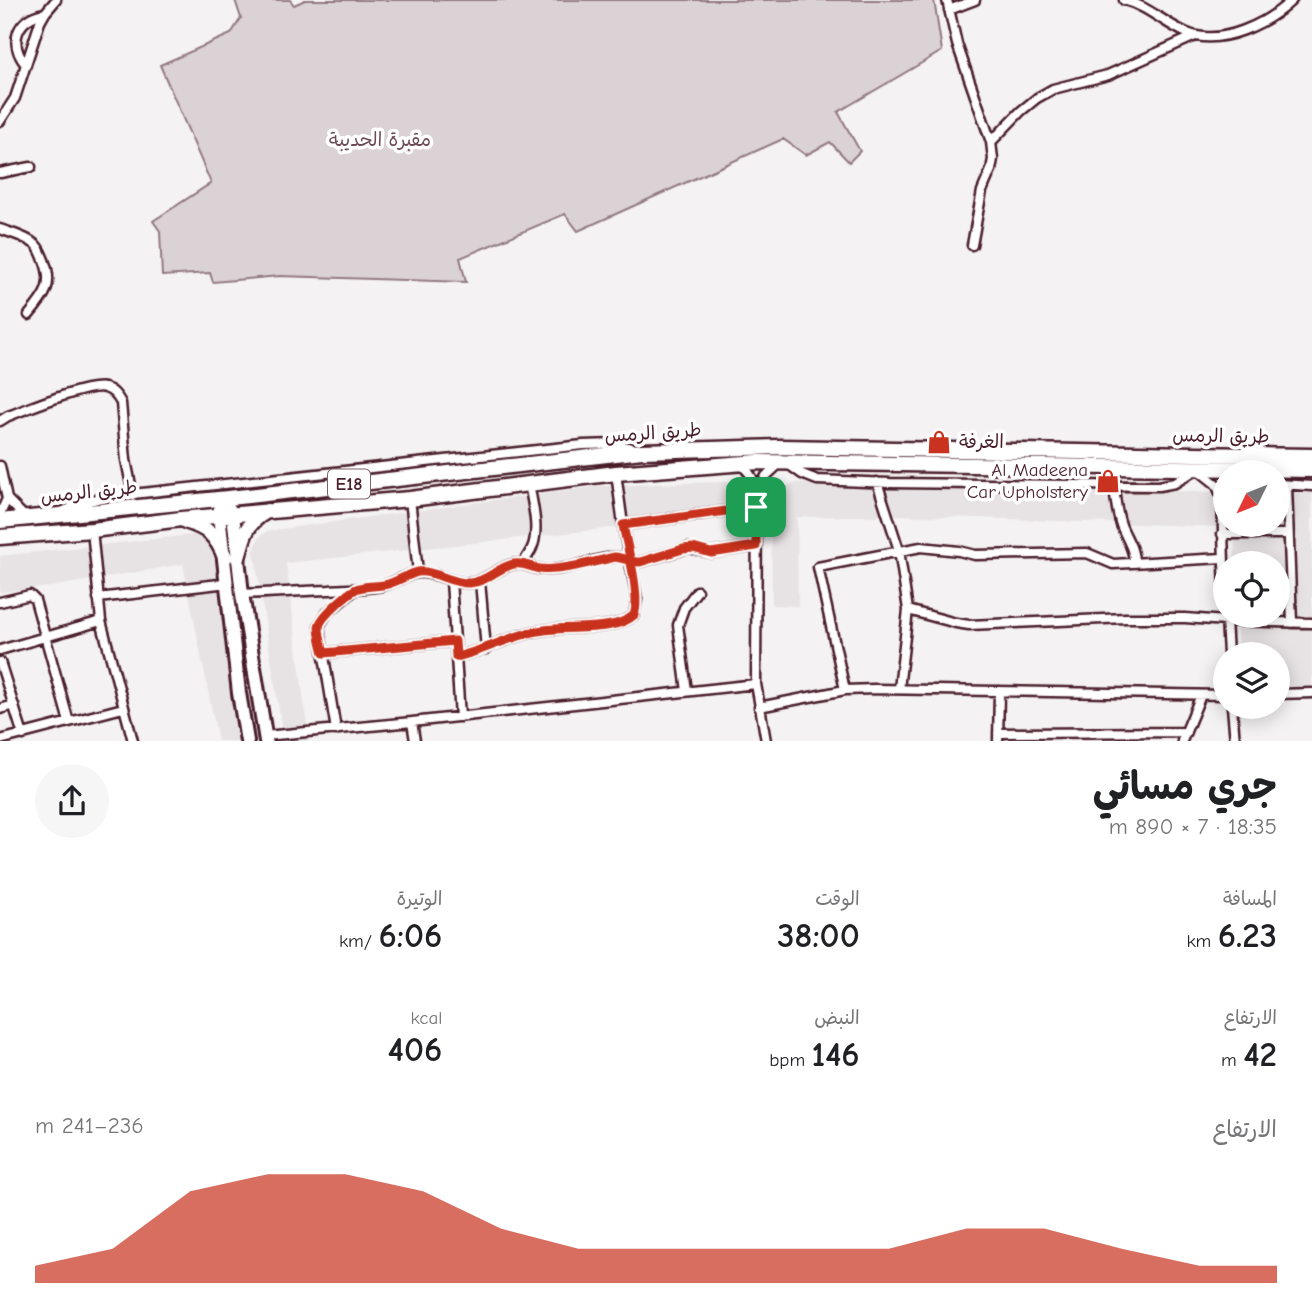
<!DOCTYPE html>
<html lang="ar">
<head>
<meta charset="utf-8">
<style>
	:root { --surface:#fff; --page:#f6f6f6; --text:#202124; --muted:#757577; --accent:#c8321e }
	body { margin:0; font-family:"Comic Neue","Playpen Sans Arabic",sans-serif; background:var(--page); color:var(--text); direction:rtl; height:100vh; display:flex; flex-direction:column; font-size:26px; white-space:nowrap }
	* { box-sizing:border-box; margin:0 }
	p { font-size:23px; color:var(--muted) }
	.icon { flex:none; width:38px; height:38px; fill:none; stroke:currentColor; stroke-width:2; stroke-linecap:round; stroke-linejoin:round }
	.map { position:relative; height:741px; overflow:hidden; direction:ltr }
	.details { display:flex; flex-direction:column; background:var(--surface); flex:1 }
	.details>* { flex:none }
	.needle { width:46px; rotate:227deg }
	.controls { position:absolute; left:1213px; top:460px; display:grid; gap:14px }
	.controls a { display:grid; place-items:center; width:77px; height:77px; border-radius:50%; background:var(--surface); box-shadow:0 4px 18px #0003; font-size:35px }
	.pin { position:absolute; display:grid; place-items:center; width:60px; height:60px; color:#fff; margin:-30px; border-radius:14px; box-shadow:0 4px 10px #0006 }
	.round { display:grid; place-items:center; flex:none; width:74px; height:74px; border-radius:37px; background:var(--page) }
	.overview { display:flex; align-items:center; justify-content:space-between; height:119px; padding:0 35px }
	h1 { font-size:38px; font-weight:700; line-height:52px }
	.figures { display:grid; grid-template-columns:repeat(3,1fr); gap:10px; height:119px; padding:7px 35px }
	.figures div { display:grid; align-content:center }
	.figures b { font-size:35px; font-weight:700 }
	.figures small { font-size:19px; font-weight:400 }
	.figures p { font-size:19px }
	.chart { height:196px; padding:14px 35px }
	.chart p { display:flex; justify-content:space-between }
	.chart svg { width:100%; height:126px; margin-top:7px; fill:var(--accent); opacity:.7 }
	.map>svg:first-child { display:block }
	.built { fill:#e7e2e3 }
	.green { fill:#dbd2d5; stroke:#927880; stroke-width:2 }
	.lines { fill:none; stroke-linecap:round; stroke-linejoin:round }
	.minor-casing { stroke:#4a1f2b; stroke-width:13 }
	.secondary-casing { stroke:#4a1f2b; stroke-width:18 }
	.trunk-casing { stroke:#4a1f2b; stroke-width:19 }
	.minor { stroke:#fff; stroke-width:8 }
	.secondary { stroke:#fff; stroke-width:12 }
	.trunk { stroke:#fff; stroke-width:14 }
	.route-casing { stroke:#fff; stroke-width:14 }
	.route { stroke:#c8321e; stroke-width:9 }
	.labels { text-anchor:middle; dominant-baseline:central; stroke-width:7; stroke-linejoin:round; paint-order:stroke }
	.shield { fill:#fff; stroke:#80626b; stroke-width:2 }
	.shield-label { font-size:18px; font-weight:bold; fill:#4a1f2b }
	.park-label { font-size:19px; fill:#6e4c56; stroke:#fff }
	.street-label { font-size:19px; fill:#4a1f2b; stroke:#fff }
	.poi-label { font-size:19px; fill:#4a1f2b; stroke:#fff; text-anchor:start }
</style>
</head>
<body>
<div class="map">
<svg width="1312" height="741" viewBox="0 0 1312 741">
	<rect width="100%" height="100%" fill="#f4f2f2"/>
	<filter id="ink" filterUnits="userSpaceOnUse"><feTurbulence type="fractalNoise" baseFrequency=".0143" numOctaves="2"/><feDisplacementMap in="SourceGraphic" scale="14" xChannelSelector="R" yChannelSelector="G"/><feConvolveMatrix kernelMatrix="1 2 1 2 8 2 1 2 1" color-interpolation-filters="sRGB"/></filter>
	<g filter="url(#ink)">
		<!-- built -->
		<path class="built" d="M 753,481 L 753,513 L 286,563 L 309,741 L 284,741 L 254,551 L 258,539 L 267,531 L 600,486 Z
			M 797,483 L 1013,489 L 1217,492 L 1219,527 L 899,515 L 797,517 L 798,606 L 772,605 L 771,498 L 782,487 Z
			M 1278,493 L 1312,493 L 1312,688 L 1278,690 L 1278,654 L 1238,654 L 1236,616 L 1278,616 L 1278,564 L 1235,563 L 1234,525 L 1278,525 Z
			M 210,533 L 247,741 L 218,741 L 183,564 L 50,587 L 0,592 L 0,556 Z"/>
		<!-- green -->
		<path class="green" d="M 235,0 L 290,0 L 294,5 L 305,0 L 934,0 L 942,51 L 838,112 L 860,151 L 849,162 L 830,142 L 806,155 L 783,139 L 578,231 L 565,214 L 460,258 L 466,282 L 280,276 L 213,282 L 210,273 L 162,276 L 160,231 L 153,221 L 211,183 L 160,65 L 231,34 L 241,18 Z"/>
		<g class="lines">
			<!-- minor casing -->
			<g class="minor-casing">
				<path id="minor" d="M 947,0 L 957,44 L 991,142 L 993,159 L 991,170 L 982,191 L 972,245
					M 1124,0 C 1148,6 1165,24 1187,33 C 1221,47 1268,23 1292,0
					M 949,10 L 975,0
					M 26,65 C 8,43 16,18 45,13
					M 0,121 L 15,98 L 40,22 L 45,13 L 56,0
					M 991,142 L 1021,111 L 1037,98 L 1053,89 L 1108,75 L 1195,36
					M 0,173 L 31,167
					M 0,229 C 11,233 27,237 36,245 C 40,249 42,255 44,260 C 54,285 45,296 29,315
					M 0,421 L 8,416 C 27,409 89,383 105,388 C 113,390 117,396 121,403 L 126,460 L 133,495
					M 740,464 C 750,472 755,480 757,494 L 756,684 L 766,741
					M 788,464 L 802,474 L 817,480 L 890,483 L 1159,486 L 1175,483 L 1197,469 L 1216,484 L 1222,497 L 1225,597
					M 0,466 L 7,499 L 25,517
					M 877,482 L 899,550 L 908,610 L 899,689
					M 1278,484 L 1312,486
					M 1114,485 C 1115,498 1117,513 1121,525 C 1126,538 1134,548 1134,562
					M 1287,486 L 1292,623
					M 757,494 L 766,476 L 780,463
					M 410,499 L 418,572
					M 64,511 L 85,502 L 105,497 L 583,445 L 614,444 L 636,449
					M 0,514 L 7,499
					M 623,525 L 756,507
					M 92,530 L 101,621 L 133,741
					M 1222,534 L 1288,534
					M 523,563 C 526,558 530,553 532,548 C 540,530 532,503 529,483
					M 451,581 L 460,717
					M 480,581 L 486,649
					M 242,594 C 271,593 300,591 329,590 C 346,589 365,589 382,586 C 394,583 408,574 417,573 C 433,570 452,584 470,583 C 486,582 498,567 514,564 C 524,562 530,568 539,569 C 563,573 591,559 614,557 C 623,556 631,562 640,562 L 688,548 L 711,553 L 756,546
					M 98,598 L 228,583
					M 0,602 L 30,595 L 35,600 L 69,722
					M 908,610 L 956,623 L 969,625 L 1126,618 L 1185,618 L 1226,621 L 1312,623
					M 1226,619 L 1228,654
					M 0,650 L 101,621
					M 324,653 L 455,641
					M 456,657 C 487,650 513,634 544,630 C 570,626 615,632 634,615 L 637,599 L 623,525 L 616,473
					M 0,662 L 23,735
					M 845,690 L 818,567 L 921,547 L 959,551 L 975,555 L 1087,553 L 1113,564 L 1223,558
					M 687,691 L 678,625 L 684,608 L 697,591
					M 1278,694 L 1312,693
					M 759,707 L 845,690 L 875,689 L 1225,695
					M 1232,707 L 1235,741
					M 0,709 L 14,705
					M 412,722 L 415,741
					M 336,730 L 319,626 L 327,613 L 356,589
					M 998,733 L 1186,732
					M 265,736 L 412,722 L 756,684
					M 0,740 L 123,708
					M 998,741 L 999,691
					M 1182,741 L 1201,695"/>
			</g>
			<!-- secondary casing -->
			<g class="secondary-casing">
				<path id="secondary" d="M 214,499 L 226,505 L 233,514 L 242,594 L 266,741
					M 220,509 L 219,515 L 239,693 L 247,741"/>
			</g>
			<!-- trunk casing -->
			<g class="trunk-casing">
				<path id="trunk" d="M 0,521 L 248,496 L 642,451 L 779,447 L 1312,456
					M 185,521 C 208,528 216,535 225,557
					M 0,537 L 92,530 L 181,519 L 410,499 L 616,473 L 758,462 L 1312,470
					M 238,558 C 243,537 246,522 267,511"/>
			</g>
			<!-- minor -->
			<use href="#minor" class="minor"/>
			<!-- secondary -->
			<use href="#secondary" class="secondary"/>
			<!-- trunk -->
			<use href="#trunk" class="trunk"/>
		</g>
	</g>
	<g class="lines" filter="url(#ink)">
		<!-- route casing -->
		<g class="route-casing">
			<path id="route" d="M 756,507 L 756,546 L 711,553 L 693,548 L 683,549 L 640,562 C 631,562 623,558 615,557 C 596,561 558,572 540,569 C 531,568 524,562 514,564 C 498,567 487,582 470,583 C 452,584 434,570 418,572 C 411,573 396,582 388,584 C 378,587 365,585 356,589 C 347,594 320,617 319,627 C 319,635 322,645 324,653 L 455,641 L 456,657 C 487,650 513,634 544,630 C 570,626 616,632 634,615 C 641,597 627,546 623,525 L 756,507"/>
		</g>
		<!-- route -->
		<use href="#route" class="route"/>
	</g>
	<!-- icons -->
	<defs>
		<g id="shop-bare" transform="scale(1.89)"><path d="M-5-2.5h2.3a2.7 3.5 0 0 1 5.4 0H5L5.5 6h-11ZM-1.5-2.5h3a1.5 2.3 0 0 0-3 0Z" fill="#c8321e" stroke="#fff" stroke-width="2.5" paint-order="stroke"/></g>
	</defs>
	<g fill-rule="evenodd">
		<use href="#shop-bare" x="939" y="442"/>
		<use href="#shop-bare" x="1108" y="481"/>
	</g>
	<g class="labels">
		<!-- shield labels -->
		<rect class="shield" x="328" y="469.5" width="42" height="29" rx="5"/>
		<g class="shield-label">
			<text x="349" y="484">E18</text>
		</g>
		<!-- park labels -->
		<g class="park-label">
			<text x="380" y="140">مقبرة الحديبة</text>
		</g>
		<!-- street labels -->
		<g class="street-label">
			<text transform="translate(653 433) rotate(-4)">طريق الرمس</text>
			<text transform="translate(1221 436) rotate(1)">طريق الرمس</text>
			<text transform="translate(89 492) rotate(-6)">طريق الرمس</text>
		</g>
		<!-- poi labels -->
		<g class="poi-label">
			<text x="959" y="442">الغرفة</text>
			<text x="1088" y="470" text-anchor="end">Al Madeena<tspan x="1088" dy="22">Car Upholstery</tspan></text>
		</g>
	</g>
</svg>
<div class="controls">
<a><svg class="needle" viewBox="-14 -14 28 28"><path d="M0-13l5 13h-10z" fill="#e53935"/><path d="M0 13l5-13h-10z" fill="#757577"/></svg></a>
<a><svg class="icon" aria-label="locate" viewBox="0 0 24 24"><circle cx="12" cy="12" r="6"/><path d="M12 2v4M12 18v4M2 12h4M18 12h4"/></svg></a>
<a><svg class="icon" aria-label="layers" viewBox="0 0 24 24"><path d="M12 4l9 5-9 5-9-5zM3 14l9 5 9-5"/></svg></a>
</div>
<div class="pin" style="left:756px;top:507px;background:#1e9e55"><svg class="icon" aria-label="arrive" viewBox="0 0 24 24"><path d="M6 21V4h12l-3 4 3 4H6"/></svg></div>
</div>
<section class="details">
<div class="overview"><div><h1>جري مسائي</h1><p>18:35 · 7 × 890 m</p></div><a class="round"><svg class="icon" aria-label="share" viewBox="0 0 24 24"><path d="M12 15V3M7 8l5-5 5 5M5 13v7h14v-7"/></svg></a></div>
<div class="figures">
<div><p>المسافة</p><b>6.23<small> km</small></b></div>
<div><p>الوقت</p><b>38:00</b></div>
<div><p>الوتيرة</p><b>6:06<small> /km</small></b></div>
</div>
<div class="figures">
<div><p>الارتفاع</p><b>42<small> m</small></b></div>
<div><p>النبض</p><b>146<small> bpm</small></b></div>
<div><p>kcal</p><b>406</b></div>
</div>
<div class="chart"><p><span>الارتفاع</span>236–241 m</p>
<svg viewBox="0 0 160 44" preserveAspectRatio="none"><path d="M0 44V38L10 32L20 12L30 6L40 6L50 12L60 25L70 32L80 32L90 32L100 32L110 32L120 25L130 25L140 32L150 38L160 38V44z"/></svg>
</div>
</section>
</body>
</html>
